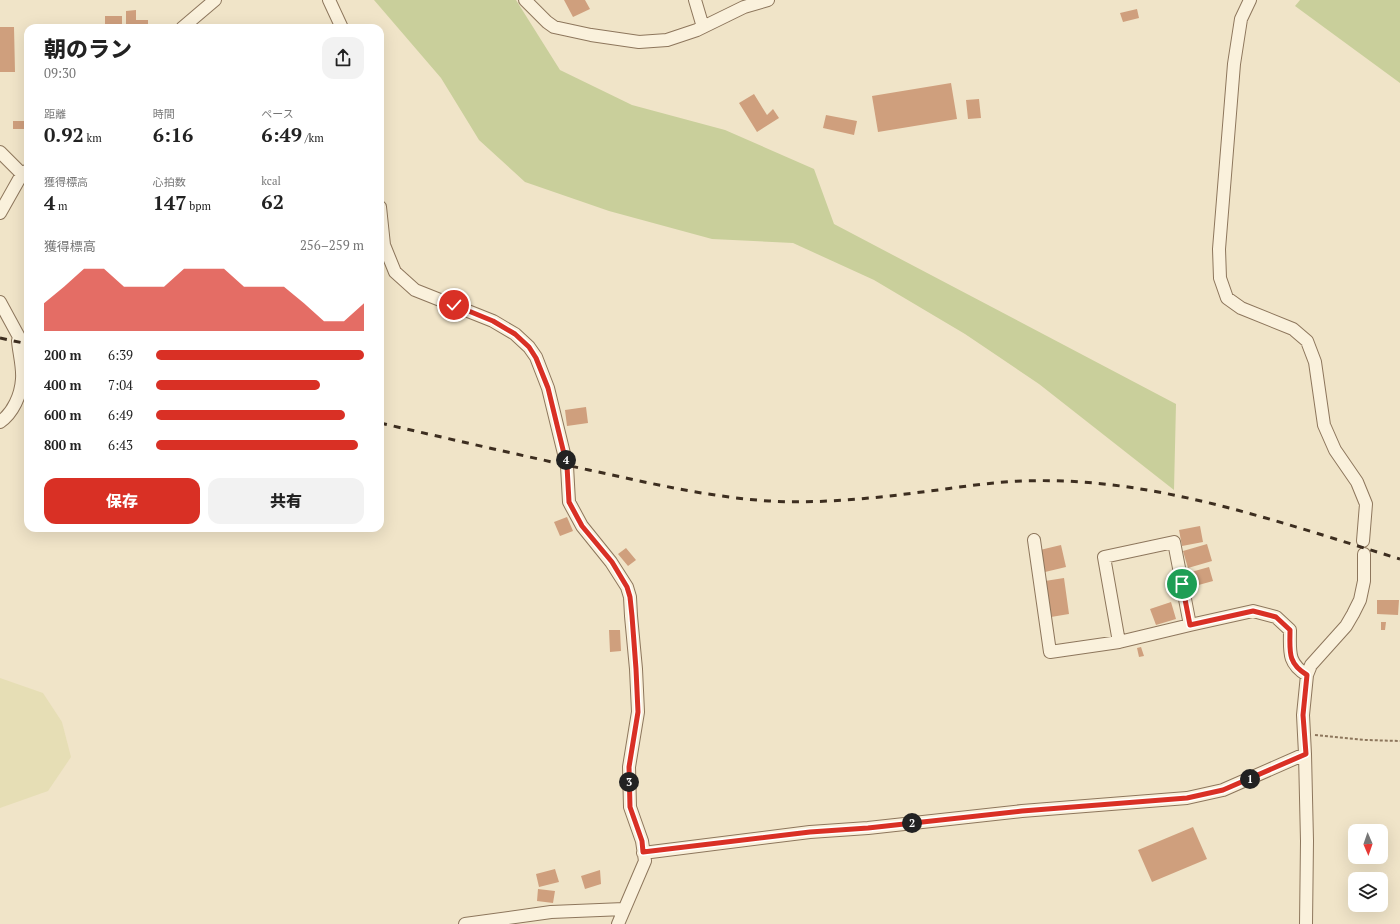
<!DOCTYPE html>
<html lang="ja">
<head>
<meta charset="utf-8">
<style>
	:root { --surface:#fff; --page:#f2f2f2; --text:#222; --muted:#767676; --accent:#d93025 }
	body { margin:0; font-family:"PT Serif","Noto Sans JP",serif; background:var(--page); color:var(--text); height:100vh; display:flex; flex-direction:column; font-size:15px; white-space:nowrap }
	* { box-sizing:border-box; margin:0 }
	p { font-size:13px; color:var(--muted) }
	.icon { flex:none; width:22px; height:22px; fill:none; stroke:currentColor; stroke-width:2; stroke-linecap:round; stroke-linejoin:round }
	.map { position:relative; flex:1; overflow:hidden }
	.side { position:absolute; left:24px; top:24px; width:360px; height:508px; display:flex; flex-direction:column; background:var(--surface); border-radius:12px; box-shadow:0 4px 16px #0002 }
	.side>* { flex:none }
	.needle { width:26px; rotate:178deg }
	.controls { position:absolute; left:1348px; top:824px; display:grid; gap:8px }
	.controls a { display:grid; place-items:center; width:40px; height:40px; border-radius:8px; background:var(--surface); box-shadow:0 4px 16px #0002; font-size:20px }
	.pin { position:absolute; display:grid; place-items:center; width:34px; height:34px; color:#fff; margin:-17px; border:2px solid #fff; border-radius:50%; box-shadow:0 1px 4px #0007 }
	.km { position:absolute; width:20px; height:20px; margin:-10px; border-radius:50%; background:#222; color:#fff; font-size:11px; line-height:20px; text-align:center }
	.round { display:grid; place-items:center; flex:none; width:42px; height:42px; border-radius:12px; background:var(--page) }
	.head { display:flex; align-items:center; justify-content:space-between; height:68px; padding:0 20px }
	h1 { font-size:22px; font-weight:800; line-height:30px }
	.figures { display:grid; grid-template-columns:repeat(3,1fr); gap:6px; height:68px; padding:4px 20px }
	.figures div { display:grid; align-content:center }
	.figures b { font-size:20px; font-weight:800 }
	.figures small { font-size:11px; font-weight:400 }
	.figures p { font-size:11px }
	.chart { height:112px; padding:8px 20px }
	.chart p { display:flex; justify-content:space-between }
	.chart svg { width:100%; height:72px; margin-top:4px; fill:var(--accent); opacity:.7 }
	.button { display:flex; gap:8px; margin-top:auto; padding:8px 20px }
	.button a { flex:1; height:46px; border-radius:12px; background:var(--accent); color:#fff; font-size:16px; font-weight:800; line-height:46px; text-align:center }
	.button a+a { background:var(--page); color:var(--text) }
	ul { padding:0 20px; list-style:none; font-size:13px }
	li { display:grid; grid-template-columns:64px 48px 1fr; align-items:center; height:30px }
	li i { height:10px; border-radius:5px; background:var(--accent) }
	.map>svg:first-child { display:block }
	.farmland { fill:#e6deb5 }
	.green { fill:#c9cf9b }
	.building { fill:#cf9f7d }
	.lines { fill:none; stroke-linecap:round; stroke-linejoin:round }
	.minor-casing { stroke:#8d765c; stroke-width:14 }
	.path { stroke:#8d765c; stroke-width:2; stroke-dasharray:3 2; stroke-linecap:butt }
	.minor { stroke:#faf1dc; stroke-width:12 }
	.rail { stroke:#3d2e20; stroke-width:3; stroke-dasharray:7 7; stroke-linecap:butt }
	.route-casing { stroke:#fff; stroke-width:8 }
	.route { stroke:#d93025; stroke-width:5 }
</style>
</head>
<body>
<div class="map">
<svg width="1400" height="924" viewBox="0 0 1400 924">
	<rect width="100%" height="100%" fill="#f0e4c8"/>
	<!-- farmland -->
	<path class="farmland" d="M 0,678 L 43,693 L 62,722 L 71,757 L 48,791 L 0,808 Z"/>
	<!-- green -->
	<path class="green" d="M 374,0 L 516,0 L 560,70 L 632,105 L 725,130 L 814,169 L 834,224 L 1176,404 L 1174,490 L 1039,384 L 965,334 L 874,280 L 793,243 L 712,239 L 609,211 L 525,182 L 479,140 L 441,78 Z
		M 1300,0 L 1400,0 L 1400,83 L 1295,6 Z"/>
	<!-- building -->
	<path class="building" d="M 564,0 L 585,0 L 590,9 L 573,17 Z
		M 1137,9 L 1139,18 L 1123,22 L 1120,13 Z
		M 136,10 L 136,20 L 148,20 L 148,28 L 126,28 L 126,11 Z
		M 105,16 L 122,16 L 122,28 L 105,28 Z
		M 0,27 L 14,27 L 15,72 L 0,72 Z
		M 951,83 L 957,119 L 878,132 L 872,96 Z
		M 754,94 L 767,115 L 773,109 L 779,118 L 757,132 L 739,103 Z
		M 979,99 L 981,118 L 968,119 L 966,100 Z
		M 826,115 L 857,121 L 854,135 L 823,128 Z
		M 13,121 L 28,121 L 28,129 L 13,129 Z
		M 586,407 L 588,423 L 567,426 L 565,410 Z
		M 567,517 L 573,531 L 560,536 L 554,522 Z
		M 1200,526 L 1203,542 L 1182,546 L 1179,530 Z
		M 1207,544 L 1212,561 L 1188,568 L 1183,551 Z
		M 1061,545 L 1066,567 L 1045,572 L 1040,550 Z
		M 626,548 L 636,560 L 628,566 L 618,554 Z
		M 1209,567 L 1213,581 L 1195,586 L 1191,572 Z
		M 1064,578 L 1069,614 L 1051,617 L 1045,581 Z
		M 1377,600 L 1399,600 L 1398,615 L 1377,614 Z
		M 1171,602 L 1176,619 L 1156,625 L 1150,609 Z
		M 1381,622 L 1386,622 L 1385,630 L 1381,630 Z
		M 609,630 L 620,630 L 621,651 L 610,652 Z
		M 1141,647 L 1144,656 L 1139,657 L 1137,648 Z
		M 1193,827 L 1207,859 L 1152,882 L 1138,850 Z
		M 555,869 L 559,882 L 539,887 L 536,874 Z
		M 600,870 L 601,884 L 585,889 L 581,876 Z
		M 538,889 L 555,891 L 553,903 L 537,901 Z"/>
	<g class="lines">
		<!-- minor casing -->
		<g class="minor-casing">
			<path id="minor" d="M 329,0 L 342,28
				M 525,0 L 547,22 L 554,27 L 591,35 L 639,42 L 667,40 L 697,30 L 744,7 L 768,0
				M 695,0 L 703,27
				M 1250,0 L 1241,19 L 1234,64 L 1219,249 L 1220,278 L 1227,298 L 1241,308 L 1293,329 L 1307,341 L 1315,362 L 1324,425 L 1335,450 L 1357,482 L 1366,504 L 1363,541
				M 182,28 L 215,0
				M 0,152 L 22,174
				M 380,207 L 384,245 L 395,272 L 415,290 L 493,321 L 515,334 L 529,347 L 536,357 L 548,388 L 567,466 L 569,502 L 582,526 L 611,562 L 627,587 L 630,597 L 631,616 L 636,669 L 638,712 L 629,767 L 630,807 L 642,841 L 645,861 L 618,924
				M 0,213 L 22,174 L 28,170
				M 0,302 L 19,337 L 18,341 C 19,353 23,367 22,379 C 21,395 13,413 0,422
				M 1034,540 L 1050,652 L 1119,642 L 1190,625
				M 1119,642 L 1104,557 L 1174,542 L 1190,625 L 1253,611 L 1276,617 L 1290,630 C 1290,651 1287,663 1307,675
				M 643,853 L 810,832 L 868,828 L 1022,811 L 1187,798 L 1223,790 L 1305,754
				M 465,924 L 551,912 L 624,909
				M 1306,924 L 1307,841 L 1305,754 L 1303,715 L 1307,675 L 1311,665 L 1346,626 L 1353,614 L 1360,600 L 1364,581 L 1364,554"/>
		</g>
		<!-- path -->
		<path class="path" d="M 1315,735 L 1366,740 L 1400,741"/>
		<!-- minor -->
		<use href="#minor" class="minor"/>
		<!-- rail -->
		<path class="rail" d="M 0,338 L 28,344
			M 380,423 C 450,439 519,455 589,470 C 649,483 708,497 769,501 C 823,504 876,498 930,491 C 961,487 992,482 1023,481 C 1153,476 1278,522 1400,559"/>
	</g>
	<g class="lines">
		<!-- route casing -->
		<g class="route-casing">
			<path id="route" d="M 454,305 L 493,321 L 515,334 L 529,347 L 536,358 L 548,388 L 567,466 L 569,502 L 582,526 L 612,562 L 627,587 L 630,597 L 632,616 L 636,669 L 638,712 L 629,767 L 630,807 L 642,841 L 643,852 L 810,832 L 868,828 L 1022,811 L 1187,798 L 1223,790 L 1306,754 L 1303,715 L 1307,675 C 1287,663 1290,651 1290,630 L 1276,617 L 1253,611 L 1190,625 L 1182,584"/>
		</g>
		<!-- route -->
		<use href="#route" class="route"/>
	</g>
</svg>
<div class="controls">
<a><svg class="needle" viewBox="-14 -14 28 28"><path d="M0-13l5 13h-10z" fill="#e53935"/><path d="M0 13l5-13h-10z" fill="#767676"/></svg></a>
<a><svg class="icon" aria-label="layers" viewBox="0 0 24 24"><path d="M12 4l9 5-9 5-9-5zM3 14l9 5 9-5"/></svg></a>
</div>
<div class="pin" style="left:1182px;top:584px;background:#1e9e55"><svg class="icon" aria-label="arrive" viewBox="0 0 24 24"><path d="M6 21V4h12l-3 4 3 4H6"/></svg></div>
<div class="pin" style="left:454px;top:305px;background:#d93025"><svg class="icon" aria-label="check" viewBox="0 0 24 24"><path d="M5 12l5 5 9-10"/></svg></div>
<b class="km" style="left:1250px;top:779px">1</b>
<b class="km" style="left:912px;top:823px">2</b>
<b class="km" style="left:629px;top:782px">3</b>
<b class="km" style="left:566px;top:460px">4</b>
<section class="side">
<div class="head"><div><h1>朝のラン</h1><p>09:30</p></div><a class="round"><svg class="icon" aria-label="share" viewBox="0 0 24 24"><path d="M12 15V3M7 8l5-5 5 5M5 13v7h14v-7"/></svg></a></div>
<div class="figures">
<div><p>距離</p><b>0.92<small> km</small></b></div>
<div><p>時間</p><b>6:16</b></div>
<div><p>ペース</p><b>6:49<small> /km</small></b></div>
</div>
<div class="figures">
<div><p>獲得標高</p><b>4<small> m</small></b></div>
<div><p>心拍数</p><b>147<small> bpm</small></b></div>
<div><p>kcal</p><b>62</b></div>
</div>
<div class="chart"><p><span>獲得標高</span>256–259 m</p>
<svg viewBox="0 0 160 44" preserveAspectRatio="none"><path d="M0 44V27L10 17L20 6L30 6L40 17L50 17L60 17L70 6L80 6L90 6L100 17L110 17L120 17L130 27L140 38L150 38L160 27V44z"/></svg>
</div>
<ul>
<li><b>200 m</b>6:39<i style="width:100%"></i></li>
<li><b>400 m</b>7:04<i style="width:79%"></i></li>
<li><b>600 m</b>6:49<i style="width:91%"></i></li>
<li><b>800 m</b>6:43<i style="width:97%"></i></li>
</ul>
<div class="button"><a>保存</a><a>共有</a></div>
</section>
</div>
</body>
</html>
